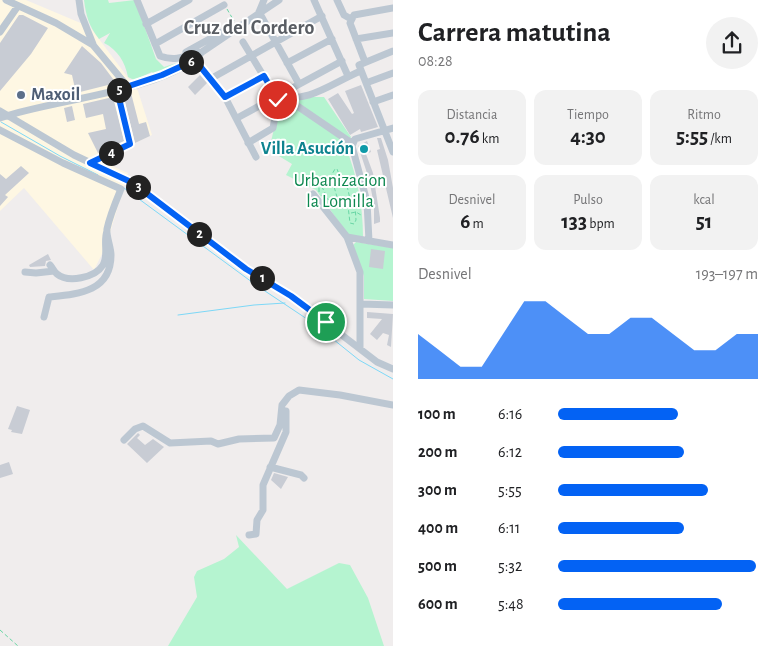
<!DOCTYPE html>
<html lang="es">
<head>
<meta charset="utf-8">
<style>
	:root { --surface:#fff; --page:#f2f2f2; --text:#202124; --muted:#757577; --accent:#0362f4 }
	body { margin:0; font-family:"Alegreya Sans",sans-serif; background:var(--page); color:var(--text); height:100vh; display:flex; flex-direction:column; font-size:19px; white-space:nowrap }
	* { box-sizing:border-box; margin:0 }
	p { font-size:16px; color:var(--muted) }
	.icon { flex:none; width:28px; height:28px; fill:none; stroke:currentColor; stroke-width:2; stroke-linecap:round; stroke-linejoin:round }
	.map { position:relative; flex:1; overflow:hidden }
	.drawer { display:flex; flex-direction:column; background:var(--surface); width:390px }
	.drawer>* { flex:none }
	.pin { position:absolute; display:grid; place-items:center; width:42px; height:42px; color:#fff; margin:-21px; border:2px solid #fff; border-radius:50%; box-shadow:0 1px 5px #0007 }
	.km { position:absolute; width:25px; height:25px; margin:-12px; border-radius:50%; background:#222; color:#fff; font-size:14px; line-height:25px; text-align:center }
	.round { display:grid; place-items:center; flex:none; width:52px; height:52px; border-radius:26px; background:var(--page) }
	.overview { display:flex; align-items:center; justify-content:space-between; height:85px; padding:0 25px }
	h1 { font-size:28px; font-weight:600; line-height:38px }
	.metrics { display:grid; grid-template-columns:repeat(3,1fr); gap:8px; height:85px; padding:5px 25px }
	.metrics div { display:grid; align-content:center; border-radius:12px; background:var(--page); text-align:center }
	.metrics b { font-size:21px; font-weight:600 }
	.metrics small { font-size:14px; font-weight:400 }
	.metrics p { font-size:14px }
	.chart { height:140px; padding:10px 25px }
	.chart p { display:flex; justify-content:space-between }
	.chart svg { width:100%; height:90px; margin-top:5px; fill:var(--accent); opacity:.7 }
	ul { padding:0 25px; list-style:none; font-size:16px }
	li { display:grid; grid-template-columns:80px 60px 1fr; align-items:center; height:38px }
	li i { height:12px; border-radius:6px; background:var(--accent) }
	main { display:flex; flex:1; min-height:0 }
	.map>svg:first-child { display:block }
	.commercial { fill:#fef7e3 }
	.green { fill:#b5f4d0 }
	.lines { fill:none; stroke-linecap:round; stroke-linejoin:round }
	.stream { stroke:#7dd8f7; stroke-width:1 }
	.building { fill:#c8ccd4 }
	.path { stroke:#69d6a5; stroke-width:1; stroke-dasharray:4 2.5; stroke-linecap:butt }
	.minor { stroke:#bcc7d2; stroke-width:7 }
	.route-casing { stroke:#fff; stroke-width:10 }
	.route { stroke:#0362f4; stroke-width:6 }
	.service-dot { fill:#5c6f8a; stroke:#fff; stroke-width:2 }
	.culture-dot { fill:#0f9aa8; stroke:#fff; stroke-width:2 }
	.labels { text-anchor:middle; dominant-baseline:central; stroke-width:4; stroke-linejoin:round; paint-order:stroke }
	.service-label { font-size:18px; font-weight:bold; fill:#4e5e75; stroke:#fff; text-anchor:start }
	.culture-label { font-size:18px; font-weight:bold; fill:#0d838f; stroke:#fff; text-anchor:end }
	.park-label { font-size:18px; fill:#0b874e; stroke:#fff }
	.quarter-label { font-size:20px; font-weight:bold; fill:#595d63; stroke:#fff }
</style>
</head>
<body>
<main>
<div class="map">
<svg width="393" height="646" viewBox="0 0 393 646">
	<rect width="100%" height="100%" fill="#f0eded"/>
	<!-- commercial -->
	<path class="commercial" d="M 0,0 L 26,0 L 90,27 L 138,91 L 152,135 L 98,160 L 128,173 L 106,246 L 94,270 L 24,188 L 0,211 Z"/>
	<!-- green -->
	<path class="green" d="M 84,0 L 108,0 L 109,3 L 135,0 L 156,59 L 164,67 L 192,58 L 154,74 L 152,72 L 134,80 L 128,77 C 125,62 118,50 104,43 L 110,33 L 99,39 C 89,26 86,16 84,0 Z
		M 309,97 L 324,97 L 351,137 L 346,147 C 357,177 363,204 363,237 L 349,236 L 316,190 L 286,175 L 292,164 L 269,150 L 281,99 L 297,101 Z
		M 356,242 L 393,248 L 393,301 L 364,299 L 364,276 L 353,245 Z
		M 236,535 L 287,589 L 339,563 L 350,565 L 368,598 L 384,646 L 168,646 L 197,597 L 194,577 L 197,571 L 224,559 L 239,547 Z"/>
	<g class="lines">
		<!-- stream -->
		<path class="stream" d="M 1,122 L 60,156 L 98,175
			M 124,188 L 256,285 L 313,323 L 359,360 L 393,379
			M 178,315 L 254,305 L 285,303"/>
	</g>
	<!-- building -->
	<path class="building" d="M 19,15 L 23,15 L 48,28 L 31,54 L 0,91 L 0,43 Z
		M 82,46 L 101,63 L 116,83 L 76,93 L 72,75 L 64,73 Z
		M 200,75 L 207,83 L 195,95 L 188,87 Z
		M 361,85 L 378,127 L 361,132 L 360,129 L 350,135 L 328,99 L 338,93 L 352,114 L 354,113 L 345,91 Z
		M 131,93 L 139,124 L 146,122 L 150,136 L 135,143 L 123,94 Z
		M 113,97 L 124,141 L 98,153 L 88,133 L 106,129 L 103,114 L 86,118 L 83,104 Z
		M 72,106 L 75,120 L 67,122 L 64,108 Z
		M 377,138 L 381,138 L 388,160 L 393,188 L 393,218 L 377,150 L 380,149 Z
		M 367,141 L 371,152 L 366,154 L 373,173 L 380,218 L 380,222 L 374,224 L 374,205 L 369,179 L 358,146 Z
		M 21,166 L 29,173 L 5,195 L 8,197 L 0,206 L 0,174 L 6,179 Z
		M 371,249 L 385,251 L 383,269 L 369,267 Z
		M 48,254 L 51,260 L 46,261 L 45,266 L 30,267 L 29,265 Z
		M 367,312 L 393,314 L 391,347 L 387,345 L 389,335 L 383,333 L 377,340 L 370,334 L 382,319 L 367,318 Z
		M 17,406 L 30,410 L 22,434 L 11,432 L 12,430 L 8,429 Z
		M 138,433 L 140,435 L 137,438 L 145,445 L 153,439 L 164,447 L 147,463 L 127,444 Z
		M 9,462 L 13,474 L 0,478 L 0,465 Z
		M 274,473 L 288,477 L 281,489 L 271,480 Z"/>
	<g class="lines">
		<!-- path -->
		<path class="path" d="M 227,9 L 234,21
			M 347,186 L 351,203 L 348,206 L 350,223 L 354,224 L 356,220 L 355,204 L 351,203
			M 319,192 L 319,188 L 322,187 L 326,195 L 324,197
			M 321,195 L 331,201 L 336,200 L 337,197 L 331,176 L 335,169 L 337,169 L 342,182 L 346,185 L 354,180
			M 351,213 L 356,212 L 361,215
			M 0,630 L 18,646"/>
		<!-- minor -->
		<path class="minor" d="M 6,0 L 56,23 L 93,45 L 128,87
			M 79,0 L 81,14 L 93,44
			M 137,0 L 160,56 C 179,63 184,54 202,52
			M 314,0 L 348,76
			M 337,0 L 344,15 L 351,19
			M 259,12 L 299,84
			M 259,12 L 264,0
			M 146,24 L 189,0
			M 0,32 L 18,6
			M 356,39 L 393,33
			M 243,42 L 278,100 L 273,128 L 248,143
			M 155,44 L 224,5
			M 393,51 L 359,65 L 393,152
			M 186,52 L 231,27
			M 195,60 L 225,97 L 256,157
			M 365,62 L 350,23 L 354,15 L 393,8
			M 287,63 L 332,39
			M 212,78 L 322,16
			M 366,83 L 393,73
			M 278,96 C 309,104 333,82 361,71
			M 225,97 L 264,76
			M 290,101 L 353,144
			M 373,102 L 393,95
			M 0,111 L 74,155 L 133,183 L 246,269 L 291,296 L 377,362 L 393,369
			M 239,117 L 342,61
			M 0,118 C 53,99 165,92 202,52 L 279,0
			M 0,130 L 63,163 L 121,189 C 116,201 110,215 107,229 C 106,236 111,247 111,255 C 111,292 78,294 49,297 L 44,317
			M 90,163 L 130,144 L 117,91
			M 313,194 L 347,237 L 360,272 L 360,348
			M 347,237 L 393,245
			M 369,241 L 367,202 L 352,146 L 355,139 L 393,128
			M 50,265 C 52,267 54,272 57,274 C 68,283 95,278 103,265 C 109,255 103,242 107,231
			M 25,272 L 36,273 L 54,271
			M 361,304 L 393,305
			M 124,440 L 135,429 L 143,426 L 170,443 L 211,441 L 218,444 L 239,439 L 274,438 L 280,425 L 282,405 L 289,396 L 299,390 L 340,395 L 393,405
			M 270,467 L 301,475 L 304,478
			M 249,535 L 256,534 L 257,520 L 263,510 L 263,485 L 286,432 L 286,411"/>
	</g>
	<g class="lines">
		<!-- route casing -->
		<g class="route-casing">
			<path id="route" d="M 278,100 L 264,76 L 225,97 L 195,60 L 162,75 L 117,90 L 130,144 L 90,163 L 133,183 L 246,269 L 291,296 L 326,322"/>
		</g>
		<!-- route -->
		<use href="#route" class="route"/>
	</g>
	<!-- markers -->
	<circle class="service-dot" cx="21" cy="95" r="5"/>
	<circle class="culture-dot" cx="364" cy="149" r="5"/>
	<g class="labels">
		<!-- service labels -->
		<g class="service-label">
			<text x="31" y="95">Maxoil</text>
		</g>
		<!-- culture labels -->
		<g class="culture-label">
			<text x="354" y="149">Villa Asución</text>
		</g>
		<!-- park labels -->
		<g class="park-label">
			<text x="340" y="181">Urbanizacion<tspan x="340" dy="21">la Lomilla</tspan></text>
		</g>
		<!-- quarter labels -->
		<g class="quarter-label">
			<text x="249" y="28">Cruz del Cordero</text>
		</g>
	</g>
</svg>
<div class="pin" style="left:326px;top:322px;background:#1e9e55"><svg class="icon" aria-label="arrive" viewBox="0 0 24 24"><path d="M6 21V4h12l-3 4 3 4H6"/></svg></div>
<div class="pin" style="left:278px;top:100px;background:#d93025"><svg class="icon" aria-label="check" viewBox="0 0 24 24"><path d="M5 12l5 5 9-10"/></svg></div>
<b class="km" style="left:262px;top:278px">1</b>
<b class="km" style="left:199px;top:234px">2</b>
<b class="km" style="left:138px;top:187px">3</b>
<b class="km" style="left:111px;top:153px">4</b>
<b class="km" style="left:119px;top:90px">5</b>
<b class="km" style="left:191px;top:62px">6</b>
</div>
<section class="drawer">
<div class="overview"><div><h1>Carrera matutina</h1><p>08:28</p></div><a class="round"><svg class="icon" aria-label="share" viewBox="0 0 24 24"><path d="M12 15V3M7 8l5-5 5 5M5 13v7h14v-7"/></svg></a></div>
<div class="metrics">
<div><p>Distancia</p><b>0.76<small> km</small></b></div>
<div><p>Tiempo</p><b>4:30</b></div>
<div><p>Ritmo</p><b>5:55<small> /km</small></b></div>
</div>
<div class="metrics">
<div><p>Desnivel</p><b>6<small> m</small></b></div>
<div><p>Pulso</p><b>133<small> bpm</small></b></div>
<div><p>kcal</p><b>51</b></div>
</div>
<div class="chart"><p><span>Desnivel</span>193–197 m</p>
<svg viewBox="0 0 160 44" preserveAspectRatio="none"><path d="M0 44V22L10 30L20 38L30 38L40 22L50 6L60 6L70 14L80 22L90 22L100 14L110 14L120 22L130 30L140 30L150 22L160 22V44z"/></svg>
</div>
<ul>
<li><b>100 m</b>6:16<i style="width:60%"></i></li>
<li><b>200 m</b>6:12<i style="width:63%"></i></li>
<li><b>300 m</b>5:55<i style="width:75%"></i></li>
<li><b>400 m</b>6:11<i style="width:63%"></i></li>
<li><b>500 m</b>5:32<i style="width:99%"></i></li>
<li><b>600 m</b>5:48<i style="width:82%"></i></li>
</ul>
</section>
</main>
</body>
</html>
